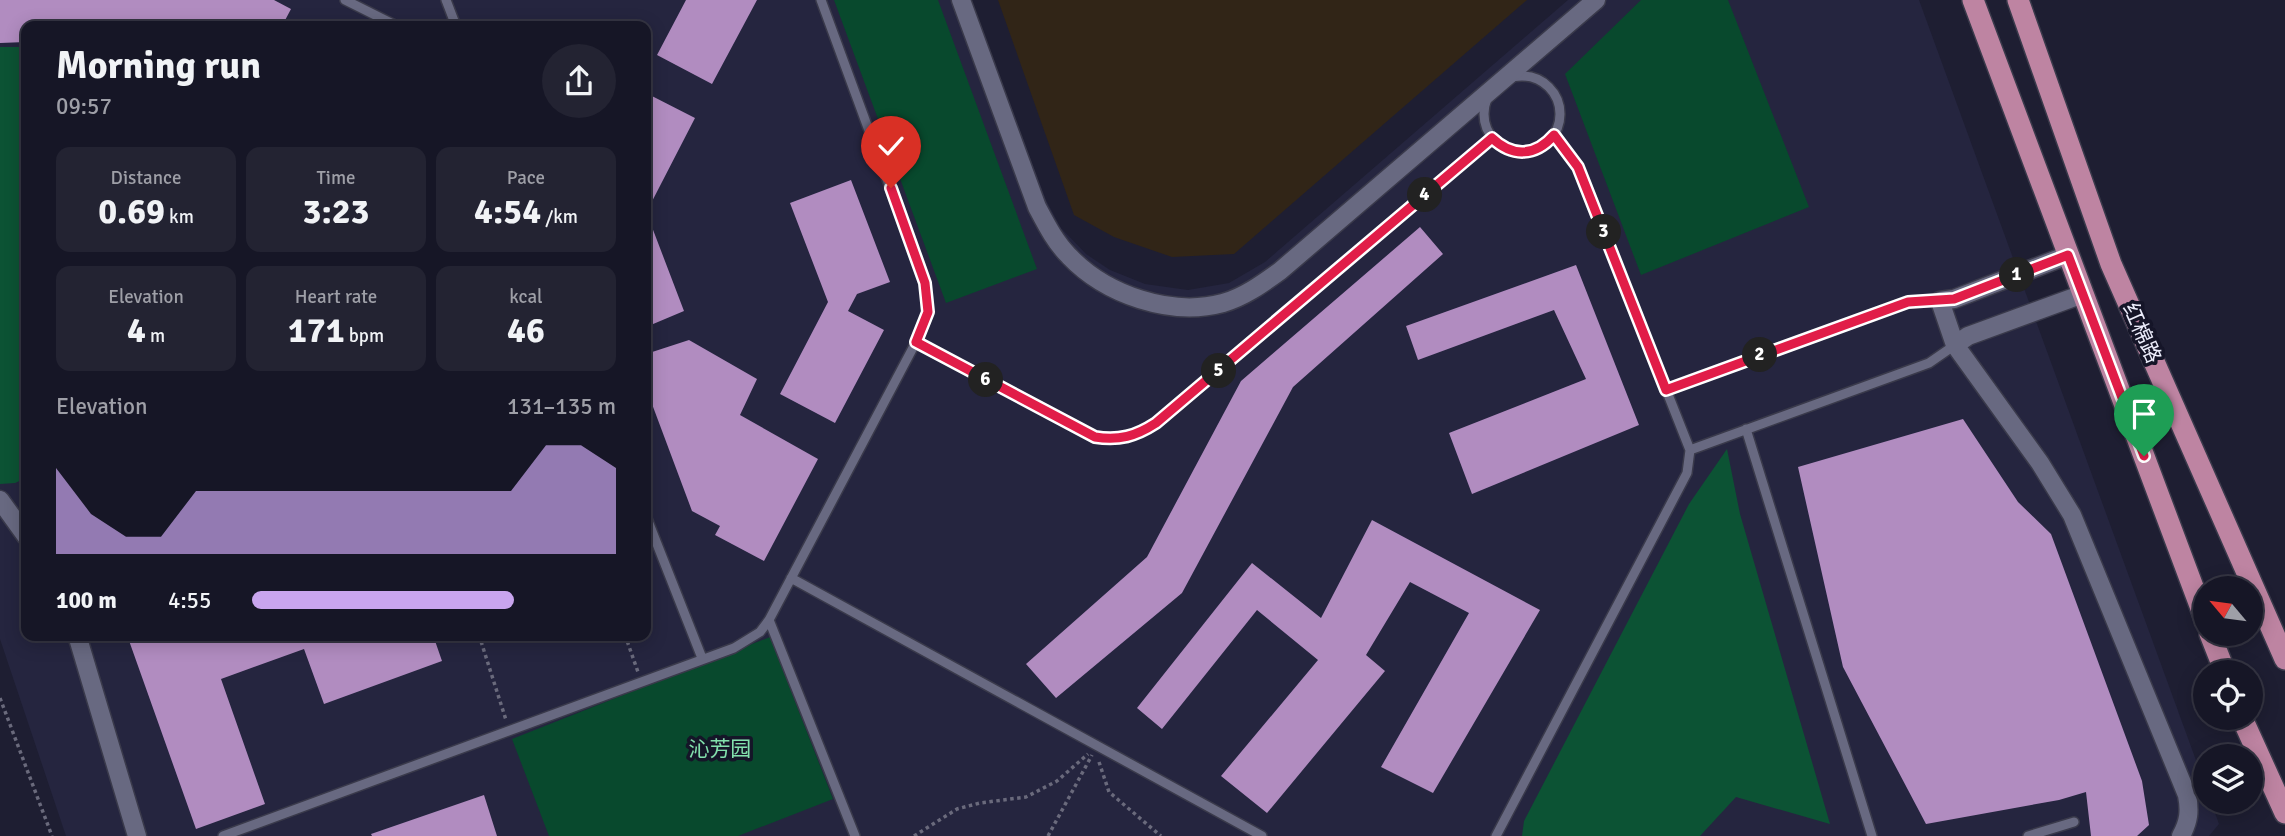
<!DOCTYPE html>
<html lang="en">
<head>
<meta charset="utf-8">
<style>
	:root { --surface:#161626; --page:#232332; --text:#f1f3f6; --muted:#9e9fa7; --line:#353543; --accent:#c9a5ee }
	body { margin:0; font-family:Signika,"Noto Sans SC",sans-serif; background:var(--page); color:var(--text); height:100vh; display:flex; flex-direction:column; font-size:26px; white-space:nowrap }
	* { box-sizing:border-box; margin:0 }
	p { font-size:23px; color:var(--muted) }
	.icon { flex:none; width:38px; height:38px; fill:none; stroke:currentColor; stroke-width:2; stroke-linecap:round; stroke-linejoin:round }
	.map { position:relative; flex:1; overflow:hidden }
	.panel { position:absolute; left:21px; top:21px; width:630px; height:620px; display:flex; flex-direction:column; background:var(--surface); border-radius:14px; box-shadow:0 4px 18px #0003,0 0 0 2px var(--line) }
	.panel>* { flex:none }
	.needle { width:46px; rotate:299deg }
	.fabs { position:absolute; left:2193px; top:576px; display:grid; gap:14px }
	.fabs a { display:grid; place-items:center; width:70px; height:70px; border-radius:50%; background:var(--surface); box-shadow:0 4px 18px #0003,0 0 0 2px var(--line); font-size:35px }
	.pin { position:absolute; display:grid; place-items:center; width:60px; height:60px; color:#fff; margin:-72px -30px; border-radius:50% 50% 50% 0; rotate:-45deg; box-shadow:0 0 7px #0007 }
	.pin .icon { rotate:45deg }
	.km { position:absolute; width:35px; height:35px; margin:-18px; border-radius:50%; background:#222; color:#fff; font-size:19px; line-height:35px; text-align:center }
	.round { display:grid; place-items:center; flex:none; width:74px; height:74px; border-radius:37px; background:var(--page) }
	.overview { display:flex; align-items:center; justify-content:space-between; height:119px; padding:0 35px }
	h1 { font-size:38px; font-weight:800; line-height:52px }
	.stats { display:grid; grid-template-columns:repeat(3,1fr); gap:10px; height:119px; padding:7px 35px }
	.stats div { display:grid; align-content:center; border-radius:14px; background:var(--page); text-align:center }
	.stats b { font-size:35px; font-weight:800 }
	.stats small { font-size:19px; font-weight:400 }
	.stats p { font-size:19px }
	.chart { height:196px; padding:14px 35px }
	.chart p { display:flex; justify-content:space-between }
	.chart svg { width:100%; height:126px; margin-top:7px; fill:var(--accent); opacity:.7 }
	ul { padding:0 35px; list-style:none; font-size:23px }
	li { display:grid; grid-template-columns:112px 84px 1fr; align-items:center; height:52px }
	li i { height:18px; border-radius:9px; background:var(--accent) }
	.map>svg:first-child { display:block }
	.industrial { fill:#312517 }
	.built { fill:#25253f; fill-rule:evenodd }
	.green { fill:#08492d }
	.forest { fill:#0c5334 }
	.building { fill:#b18cc0 }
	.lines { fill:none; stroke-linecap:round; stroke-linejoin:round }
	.lane-casing { stroke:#3a3a4b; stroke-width:12 }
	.street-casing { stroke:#3a3a4b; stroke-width:21 }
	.primary-casing { stroke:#3a3a4b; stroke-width:24 }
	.path { stroke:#6a6a7c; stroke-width:3.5; stroke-dasharray:3.5 3.5; stroke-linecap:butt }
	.lane { stroke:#686981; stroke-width:9 }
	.street { stroke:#686981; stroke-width:18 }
	.primary { stroke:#be84a2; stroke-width:21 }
	.route-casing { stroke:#fff; stroke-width:14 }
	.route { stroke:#e11d48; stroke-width:9 }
	.labels { text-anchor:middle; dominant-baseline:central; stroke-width:7; stroke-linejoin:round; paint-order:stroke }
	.street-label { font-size:21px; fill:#ecedfb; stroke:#151528 }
	.park-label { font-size:21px; fill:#83e0ad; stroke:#151528 }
</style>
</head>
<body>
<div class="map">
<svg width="2285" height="836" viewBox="0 0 2285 836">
	<rect width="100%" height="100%" fill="#1e1e32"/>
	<!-- industrial -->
	<path class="industrial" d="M 998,0 L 1527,0 L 1234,254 L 1172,257 L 1114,237 L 1074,215 Z"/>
	<!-- built -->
	<path class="built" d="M 0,0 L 971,0 L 1046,200 L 1061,228 L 1086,254 L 1110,270 L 1145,284 L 1188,290 L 1229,283 L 1265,262 L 1568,0 L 1919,0 L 2205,785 L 2205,802 L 2211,802 L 2219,824 L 2209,836 L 66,836 L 0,639 ZM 26,26 L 646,26 L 646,635 L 26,635 Z"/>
	<!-- green -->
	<path class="green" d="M 834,0 L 938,0 L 1037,269 L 946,303 Z
		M 1641,0 L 1728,0 L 1809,207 L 1641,275 L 1565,74 Z
		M 770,637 L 833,799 L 738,836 L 549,836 L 512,739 Z"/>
	<!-- forest -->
	<path class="forest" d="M 0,47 L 26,47 L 26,478 L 15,483 L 0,484 Z
		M 1727,449 L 1740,514 L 1830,824 L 1736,797 L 1700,836 L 1522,836 L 1524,821 L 1689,504 Z"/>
	<!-- building -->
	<path class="building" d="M 0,0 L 274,0 L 291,9 L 282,26 L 26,26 L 26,42 L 0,43 Z
		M 686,0 L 757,0 L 712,84 L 657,55 Z
		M 646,93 L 695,118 L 646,213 Z
		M 851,180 L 890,282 L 857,294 L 848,311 L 884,330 L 835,423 L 780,394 L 828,302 L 790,203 Z
		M 647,214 L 684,311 L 646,327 L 646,215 Z
		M 1420,227 L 1443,254 L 1293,387 L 1182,593 L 1056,698 L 1026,664 L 1147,557 L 1241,381 Z
		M 1576,265 L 1639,425 L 1472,494 L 1449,433 L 1586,379 L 1554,310 L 1418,360 L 1406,326 Z
		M 689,340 L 757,379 L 740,415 L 818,459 L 764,561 L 715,535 L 720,526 L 692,511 L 646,388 L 646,354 Z
		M 1963,419 L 2018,502 L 2051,534 L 2142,781 L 2149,825 L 2137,836 L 2091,836 L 2086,792 L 2059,800 L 1926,824 L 1843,667 L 1798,467 Z
		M 1372,520 L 1540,610 L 1433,793 L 1381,767 L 1469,613 L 1410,582 L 1366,655 L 1385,671 L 1267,813 L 1221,776 L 1318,660 L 1257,610 L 1162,729 L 1137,708 L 1252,563 L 1321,618 Z
		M 127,635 L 433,635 L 442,661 L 324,704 L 304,649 L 221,679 L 265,804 L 196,829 Z
		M 484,795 L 497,836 L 372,836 L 371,834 Z"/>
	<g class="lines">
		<!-- lane casing -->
		<g class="lane-casing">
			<path id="lane" d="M 345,0 L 397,26
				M 446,0 L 456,26
				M1484 114a38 38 0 1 1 76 0a38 38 0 1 1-76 0Z
				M 916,342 L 1095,437 C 1134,444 1153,426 1182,402 L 1492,138
				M 1666,390 L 1908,302 L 1940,301
				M 1746,429 L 1872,836
				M 1690,450 L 1929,363 L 1955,345
				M 646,516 L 702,658
				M 791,578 L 1262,836
				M 769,620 L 855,836
				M 223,836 L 734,648 L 760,632 L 769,620 L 916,342 L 928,312 L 925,283 L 821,0
				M 1496,836 L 1687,473 L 1690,450 L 1578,167 L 1554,135
				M 2028,836 L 2074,822"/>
		</g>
		<!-- street casing -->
		<g class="street-casing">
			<path id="street" d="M 961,0 L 1037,207 C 1046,224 1055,242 1069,256 C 1106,295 1171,317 1223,303 C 1244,297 1262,284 1280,271 L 1596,0
				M 2068,255 L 1954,299 L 1940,301 L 1955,345 L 2040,463 L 2072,515 L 2187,795 C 2190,811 2189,821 2181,836
				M 1955,345 L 1968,336 L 2083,294
				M 0,500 L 26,536
				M 77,635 L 137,836"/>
		</g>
		<!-- primary casing -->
		<g class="primary-casing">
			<path id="primary" d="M 1973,0 L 2205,619
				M 2018,0 L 2111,264 L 2285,659
				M 2210,634 L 2225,672
				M 2242,718 L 2285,813"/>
		</g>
		<!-- path -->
		<path class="path" d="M 479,635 L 506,720
			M 625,635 L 638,672
			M 0,698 L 52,836
			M 1099,762 L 1109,792 L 1161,836
			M 914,836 L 957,809 L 980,803 L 1026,797 L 1057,781 L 1088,754
			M 1048,836 L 1092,755"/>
		<!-- lane -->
		<use href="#lane" class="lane"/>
		<!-- street -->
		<use href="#street" class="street"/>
		<!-- primary -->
		<use href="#primary" class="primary"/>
	</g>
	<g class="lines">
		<!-- route casing -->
		<g class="route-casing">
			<path id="route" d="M 891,188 L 925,283 L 928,312 L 916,342 L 1095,437 C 1119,441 1136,436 1156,423 L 1492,138 C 1512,157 1535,157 1554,135 L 1578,167 L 1666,390 L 1908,302 L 1954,299 L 2068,255 L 2144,456"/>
		</g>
		<!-- route -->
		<use href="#route" class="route"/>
	</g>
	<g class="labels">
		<!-- street labels -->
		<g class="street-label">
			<text transform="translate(2142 333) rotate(66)">红棉路</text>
		</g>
		<!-- park labels -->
		<g class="park-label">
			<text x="720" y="749">沁芳园</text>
		</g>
	</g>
</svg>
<div class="fabs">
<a><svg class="needle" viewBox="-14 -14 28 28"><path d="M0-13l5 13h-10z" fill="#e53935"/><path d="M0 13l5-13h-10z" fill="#9e9fa7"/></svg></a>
<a><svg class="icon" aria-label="locate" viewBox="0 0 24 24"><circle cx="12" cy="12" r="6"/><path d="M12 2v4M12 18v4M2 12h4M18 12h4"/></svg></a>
<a><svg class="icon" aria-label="layers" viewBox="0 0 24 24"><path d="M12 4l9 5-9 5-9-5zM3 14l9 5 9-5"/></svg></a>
</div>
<div class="pin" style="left:2144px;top:456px;background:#1e9e55"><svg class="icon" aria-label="arrive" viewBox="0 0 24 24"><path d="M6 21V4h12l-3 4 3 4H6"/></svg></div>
<div class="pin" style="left:891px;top:188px;background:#d93025"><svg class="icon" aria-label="check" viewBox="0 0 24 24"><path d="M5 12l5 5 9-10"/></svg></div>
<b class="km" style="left:2017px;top:275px">1</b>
<b class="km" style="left:1760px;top:355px">2</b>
<b class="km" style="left:1604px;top:232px">3</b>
<b class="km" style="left:1425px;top:195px">4</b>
<b class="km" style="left:1219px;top:371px">5</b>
<b class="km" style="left:986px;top:380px">6</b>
<section class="panel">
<div class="overview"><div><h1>Morning run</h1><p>09:57</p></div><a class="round"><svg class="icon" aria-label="share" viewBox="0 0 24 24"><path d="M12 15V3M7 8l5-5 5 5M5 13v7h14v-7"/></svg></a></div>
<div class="stats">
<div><p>Distance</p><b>0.69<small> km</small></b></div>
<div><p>Time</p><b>3:23</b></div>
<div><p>Pace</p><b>4:54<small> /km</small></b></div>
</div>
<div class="stats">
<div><p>Elevation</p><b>4<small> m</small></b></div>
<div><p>Heart rate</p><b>171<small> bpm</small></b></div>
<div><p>kcal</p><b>46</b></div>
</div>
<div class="chart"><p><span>Elevation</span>131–135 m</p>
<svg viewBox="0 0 160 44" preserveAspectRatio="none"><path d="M0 44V14L10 30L20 38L30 38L40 22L50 22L60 22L70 22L80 22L90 22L100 22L110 22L120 22L130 22L140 6L150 6L160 14V44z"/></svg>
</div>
<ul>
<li><b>100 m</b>4:55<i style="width:72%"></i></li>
</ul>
</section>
</div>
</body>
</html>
